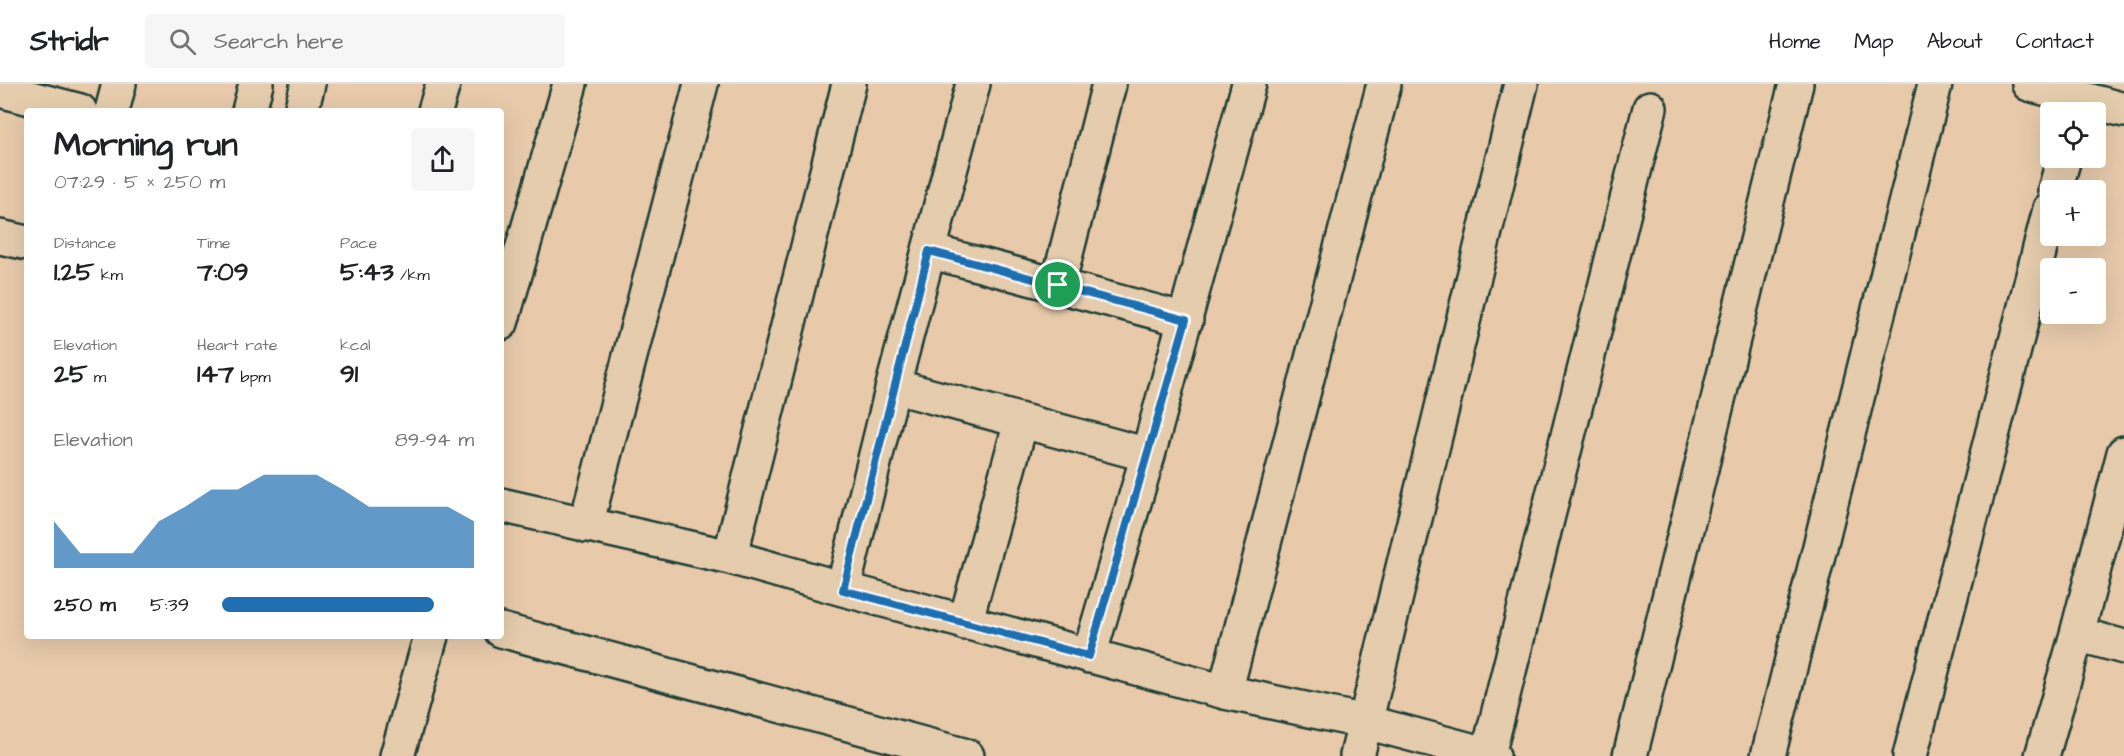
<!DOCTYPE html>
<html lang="en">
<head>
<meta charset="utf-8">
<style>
	:root { --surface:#fff; --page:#f6f6f6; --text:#202124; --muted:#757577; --line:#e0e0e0; --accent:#1f6fb2 }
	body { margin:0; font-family:"Architects Daughter",sans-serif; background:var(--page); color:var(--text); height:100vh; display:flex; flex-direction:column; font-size:22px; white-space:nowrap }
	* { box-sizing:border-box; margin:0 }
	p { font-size:20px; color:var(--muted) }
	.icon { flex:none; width:33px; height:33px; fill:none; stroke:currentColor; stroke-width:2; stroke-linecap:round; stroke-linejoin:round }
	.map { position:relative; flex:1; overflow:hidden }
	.side { position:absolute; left:24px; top:24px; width:480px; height:531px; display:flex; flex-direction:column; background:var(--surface); border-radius:6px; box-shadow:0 6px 24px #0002 }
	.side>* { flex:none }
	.fabs { position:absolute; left:2040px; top:18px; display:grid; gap:12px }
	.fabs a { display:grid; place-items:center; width:66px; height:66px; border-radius:6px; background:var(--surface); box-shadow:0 6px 24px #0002; font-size:30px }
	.pin { position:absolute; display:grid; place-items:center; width:51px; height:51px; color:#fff; margin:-26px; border:3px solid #fff; border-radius:50%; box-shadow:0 2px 6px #0007 }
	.round { display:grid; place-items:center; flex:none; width:63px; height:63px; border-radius:6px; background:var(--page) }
	.summary { display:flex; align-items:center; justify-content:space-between; height:102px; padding:0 30px }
	h1 { font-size:33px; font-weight:700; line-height:45px }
	.figures { display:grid; grid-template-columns:repeat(3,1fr); gap:9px; height:102px; padding:6px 30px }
	.figures div { display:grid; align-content:center }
	.figures b { font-size:26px; font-weight:700 }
	.figures small { font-size:16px; font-weight:400 }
	.figures p { font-size:16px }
	.chart { height:168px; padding:12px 30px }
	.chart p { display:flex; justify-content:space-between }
	.chart svg { width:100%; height:108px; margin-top:6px; fill:var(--accent); opacity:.7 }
	ul { padding:0 30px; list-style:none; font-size:20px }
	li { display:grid; grid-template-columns:96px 72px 1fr; align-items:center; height:45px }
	li i { height:15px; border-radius:8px; background:var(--accent) }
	header { display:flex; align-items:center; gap:36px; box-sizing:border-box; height:84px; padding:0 30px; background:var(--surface); border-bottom:2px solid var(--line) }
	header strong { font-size:28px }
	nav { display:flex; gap:33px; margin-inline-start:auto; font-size:21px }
	.search { width:420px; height:54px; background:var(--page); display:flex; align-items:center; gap:15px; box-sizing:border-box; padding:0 21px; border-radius:6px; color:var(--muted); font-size:22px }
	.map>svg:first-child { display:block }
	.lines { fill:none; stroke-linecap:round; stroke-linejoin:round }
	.street-casing { stroke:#1f3d34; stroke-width:38 }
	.street { stroke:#e5ccad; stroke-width:33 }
	.route-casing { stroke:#fff; stroke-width:12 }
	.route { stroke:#1f6fb2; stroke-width:8 }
</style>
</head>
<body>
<header>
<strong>Stridr</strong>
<div class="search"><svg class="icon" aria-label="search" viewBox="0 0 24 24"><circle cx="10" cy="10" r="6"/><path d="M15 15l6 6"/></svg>Search here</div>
<nav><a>Home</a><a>Map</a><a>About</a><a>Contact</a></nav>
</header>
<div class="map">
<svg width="2124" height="672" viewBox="0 0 2124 672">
	<rect width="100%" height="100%" fill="#e8caab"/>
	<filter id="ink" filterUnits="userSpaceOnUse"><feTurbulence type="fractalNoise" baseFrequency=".0167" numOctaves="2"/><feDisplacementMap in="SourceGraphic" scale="12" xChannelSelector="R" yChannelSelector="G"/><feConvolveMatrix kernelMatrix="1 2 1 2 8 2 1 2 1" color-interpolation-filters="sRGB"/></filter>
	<g filter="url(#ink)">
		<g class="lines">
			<!-- street casing -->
			<g class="street-casing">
				<path id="street" d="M 2029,0 L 2124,26
					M 0,6 L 80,27
					M 112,27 L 119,0
					M 249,27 L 256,0
					M 301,27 L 308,0
					M 435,27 L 443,0
					M 2055,106 L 2064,74
					M 0,153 L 27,159
					M 929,167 L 1186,236
					M 1058,201 L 1109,0
					M 501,239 L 570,0
					M 893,302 L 1148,371
					M 501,421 L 730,473 L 843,505 L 893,302 L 973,0
					M 586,441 L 701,0
					M 730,473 L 849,0
					M 843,505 L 1225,608 L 1366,638 L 1493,672
					M 965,539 L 1021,338
					M 501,546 L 967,672
					M 2077,550 L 2124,563
					M 1089,572 L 1148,371 L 1249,0
					M 1225,608 L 1384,0
					M 1488,671 L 1650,24
					M 397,672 L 431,552
					M 1357,672 L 1521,0
					M 1630,672 L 1796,0
					M 1768,672 L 1935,0
					M 1910,672 L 2050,125
					M 2042,672 L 2077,550 L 2124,369"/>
			</g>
			<!-- street -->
			<use href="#street" class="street"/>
		</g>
	</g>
	<g class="lines" filter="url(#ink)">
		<!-- route casing -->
		<g class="route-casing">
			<path id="route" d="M 929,167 L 1186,236 L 1089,572 L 843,506 Z"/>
		</g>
		<!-- route -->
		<use href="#route" class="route"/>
	</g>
</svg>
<div class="fabs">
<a><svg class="icon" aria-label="locate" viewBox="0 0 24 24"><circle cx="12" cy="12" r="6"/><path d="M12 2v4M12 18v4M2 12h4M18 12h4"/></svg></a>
<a>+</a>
<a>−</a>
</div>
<div class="pin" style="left:1058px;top:201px;background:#1e9e55"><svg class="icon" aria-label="arrive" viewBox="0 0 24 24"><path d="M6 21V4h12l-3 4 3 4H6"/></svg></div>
<section class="side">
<div class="summary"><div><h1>Morning run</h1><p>07:29 · 5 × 250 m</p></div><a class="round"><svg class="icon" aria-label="share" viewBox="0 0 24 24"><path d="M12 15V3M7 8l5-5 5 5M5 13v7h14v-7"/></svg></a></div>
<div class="figures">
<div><p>Distance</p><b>1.25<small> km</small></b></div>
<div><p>Time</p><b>7:09</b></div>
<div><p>Pace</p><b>5:43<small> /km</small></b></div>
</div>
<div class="figures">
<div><p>Elevation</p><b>25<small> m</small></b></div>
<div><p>Heart rate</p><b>147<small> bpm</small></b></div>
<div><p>kcal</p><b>91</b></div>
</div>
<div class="chart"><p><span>Elevation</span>89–94 m</p>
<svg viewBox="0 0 160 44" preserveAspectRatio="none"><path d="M0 44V25L10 38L20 38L30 38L40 25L50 19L60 12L70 12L80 6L90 6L100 6L110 12L120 19L130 19L140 19L150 19L160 25V44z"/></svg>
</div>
<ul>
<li><b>250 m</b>5:39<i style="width:84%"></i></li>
</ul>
</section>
</div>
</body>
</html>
